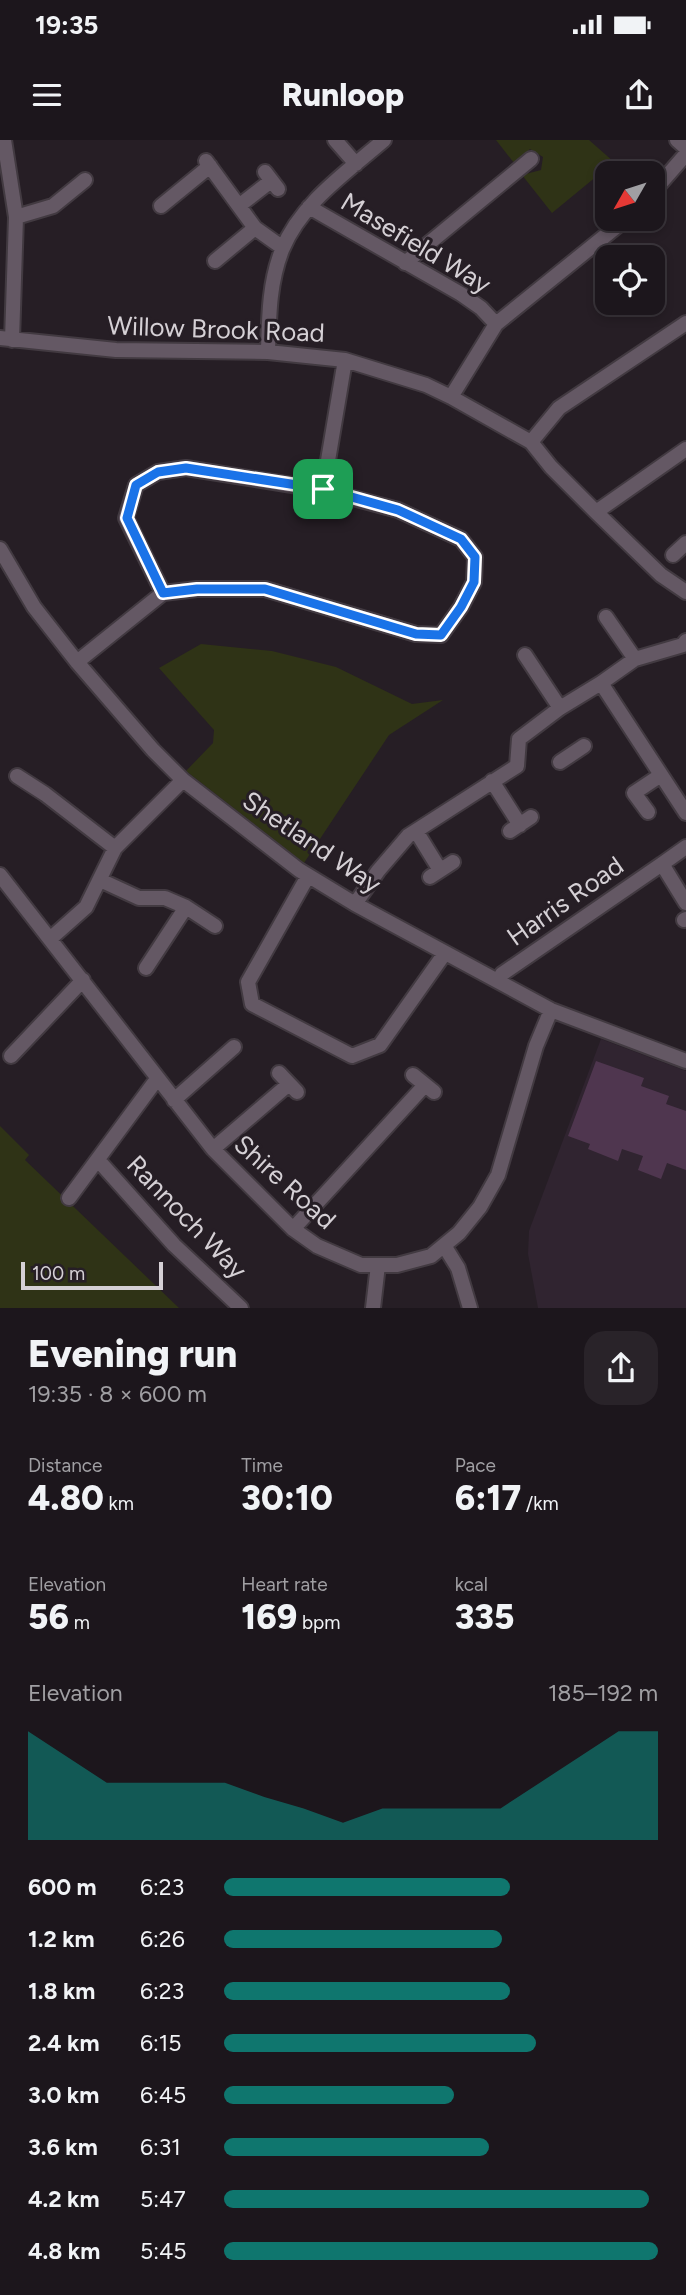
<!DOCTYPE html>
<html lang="en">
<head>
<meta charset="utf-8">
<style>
	:root { --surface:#1c161c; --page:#292329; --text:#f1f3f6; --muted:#a09fa3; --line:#3a353b; --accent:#0f766e }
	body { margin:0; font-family:Figtree,sans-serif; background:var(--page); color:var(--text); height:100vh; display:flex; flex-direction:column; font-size:26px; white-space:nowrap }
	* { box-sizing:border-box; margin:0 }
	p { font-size:23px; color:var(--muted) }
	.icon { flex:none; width:38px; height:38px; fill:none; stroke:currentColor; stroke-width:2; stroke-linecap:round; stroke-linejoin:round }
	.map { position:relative; height:1168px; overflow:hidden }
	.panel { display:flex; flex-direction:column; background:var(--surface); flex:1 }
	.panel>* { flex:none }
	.needle { width:46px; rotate:231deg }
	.controls { position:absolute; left:595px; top:21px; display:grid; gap:14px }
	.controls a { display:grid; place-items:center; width:70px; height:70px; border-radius:14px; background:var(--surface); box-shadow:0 4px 10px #0003,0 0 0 2px var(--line); font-size:35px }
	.scale { position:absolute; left:21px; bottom:18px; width:142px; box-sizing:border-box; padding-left:7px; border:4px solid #d5d0d5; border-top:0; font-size:19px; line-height:24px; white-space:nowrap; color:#d5d0d5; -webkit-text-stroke:5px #261e25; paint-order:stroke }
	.pin { position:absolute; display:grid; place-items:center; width:60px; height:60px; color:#fff; margin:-30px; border-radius:14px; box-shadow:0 4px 10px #0006 }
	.round { display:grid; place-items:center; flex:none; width:74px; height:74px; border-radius:21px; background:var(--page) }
	.summary { display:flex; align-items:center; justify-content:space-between; height:119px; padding:0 28px }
	h1 { font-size:38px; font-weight:800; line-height:52px }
	.metrics { display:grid; grid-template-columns:repeat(3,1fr); gap:10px; height:119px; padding:7px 28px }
	.metrics div { display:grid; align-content:center }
	.metrics b { font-size:35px; font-weight:800 }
	.metrics small { font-size:19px; font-weight:400 }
	.metrics p { font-size:19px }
	.chart { height:196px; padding:14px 28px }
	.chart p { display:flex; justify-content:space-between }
	.chart svg { width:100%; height:126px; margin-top:7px; fill:var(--accent); opacity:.7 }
	ul { padding:0 28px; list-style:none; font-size:23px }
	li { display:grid; grid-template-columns:112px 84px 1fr; align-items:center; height:52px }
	li i { height:18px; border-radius:9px; background:var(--accent) }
	.status { display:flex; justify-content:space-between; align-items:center; height:49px; padding:0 35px; background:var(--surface); direction:ltr }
	.status svg { height:19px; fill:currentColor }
	header { display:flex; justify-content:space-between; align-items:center; height:91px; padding:0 28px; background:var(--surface); font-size:32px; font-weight:800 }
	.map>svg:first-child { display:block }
	.built { fill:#302430 }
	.green { fill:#2f3316 }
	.building { fill:#4f364f }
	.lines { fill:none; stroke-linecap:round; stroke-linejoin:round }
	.minor-casing { stroke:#423a41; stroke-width:18 }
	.minor { stroke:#645864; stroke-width:14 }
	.route-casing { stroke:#fff; stroke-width:14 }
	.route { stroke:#1a73e8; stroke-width:9 }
	.labels { text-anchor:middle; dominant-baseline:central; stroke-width:6; stroke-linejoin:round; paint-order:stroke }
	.street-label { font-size:26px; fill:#d5d0d5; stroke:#261e25 }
</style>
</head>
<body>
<div class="status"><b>19:35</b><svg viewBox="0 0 49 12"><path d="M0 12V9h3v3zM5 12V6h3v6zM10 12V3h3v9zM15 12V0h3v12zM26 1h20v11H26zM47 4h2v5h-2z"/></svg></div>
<header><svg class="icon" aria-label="menu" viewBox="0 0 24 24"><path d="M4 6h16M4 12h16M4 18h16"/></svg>Runloop<svg class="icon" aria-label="share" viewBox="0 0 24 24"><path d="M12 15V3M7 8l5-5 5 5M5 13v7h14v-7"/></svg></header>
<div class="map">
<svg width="686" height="1168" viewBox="0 0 686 1168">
	<rect width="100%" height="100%" fill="#261e25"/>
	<!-- built -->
	<path class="built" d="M 601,899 L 686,931 L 686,1168 L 538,1168 L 528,1114 L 529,1091 Z"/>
	<!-- green -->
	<path class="green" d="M 496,0 L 589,0 L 614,22 L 552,73 L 522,35 L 541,30 L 543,17 L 530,9 L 514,23 Z
		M 201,504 L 272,511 L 336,527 L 412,564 L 443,560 L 389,595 L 304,723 L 186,631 L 213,603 L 214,590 L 159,528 Z
		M 0,986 L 29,1015 L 25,1020 L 179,1168 L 0,1168 Z"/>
	<!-- building -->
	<path class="building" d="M 596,921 L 644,938 L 641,946 L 669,956 L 666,964 L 686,971 L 686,1030 L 667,1023 L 661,1039 L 638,1030 L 643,1016 L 622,1009 L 618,1021 L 588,1009 L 590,1004 L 568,996 Z"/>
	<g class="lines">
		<!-- minor casing -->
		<g class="minor-casing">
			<path id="minor" d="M 4,0 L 16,77 L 12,200
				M 335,0 L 356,24
				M 677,0 L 686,8
				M 206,21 L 255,88 L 283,108
				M 265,32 L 278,49
				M 653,52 L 686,14
				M 240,65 L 271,41
				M 161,66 L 210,26
				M 309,67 L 461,154 L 481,168 L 496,184
				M 16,77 L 53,66 L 85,40
				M 215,121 L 255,88
				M 405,123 L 531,19
				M 0,198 L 116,210 L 268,212 L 345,220 L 426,245 L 451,257 L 531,302 L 551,327 L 596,372 L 661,435 L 686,452
				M 268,212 C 269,177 269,143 282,110 C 301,63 347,32 384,0
				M 451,257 L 496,184 L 626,79
				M 531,302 L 559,268 L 686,183
				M 323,350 L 345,220
				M 596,372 L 686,309
				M 0,409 L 34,467 L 77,522 L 153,610 L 183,640 L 299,730 L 355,764 L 551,870 L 686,921
				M 673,415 L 686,403
				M 606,477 L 635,519
				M 525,515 L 560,568 L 601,543 L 635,519 L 683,505 L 686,501
				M 77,522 L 163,453 L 126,378 L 136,345 L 158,332 L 186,328 L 323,350 L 398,370 L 461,399 L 475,417 L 474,442 L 461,467 L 441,495 L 416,494 L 265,449 L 197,449 L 163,453
				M 601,543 L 686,673
				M 560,622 L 584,606
				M 17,636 L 45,654 L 115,708
				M 492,641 L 520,685
				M 648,672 L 634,653 L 661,635
				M 416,691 L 440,730
				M 510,691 L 531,677
				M 662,724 L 686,707
				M 0,735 L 213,1009 L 293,1089 L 317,1106 L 361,1125 L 397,1125 L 431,1116 L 459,1093 L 480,1067 L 498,1035 L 536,906 L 551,870
				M 308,736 L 248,842 L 252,864 L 352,916 L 380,905 L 445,813
				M 430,737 L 453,722
				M 100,740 L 139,758 L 165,758 L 186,767 L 215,786
				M 355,764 L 378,731 L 408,696 L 517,626 L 519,599 L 560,568
				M 684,780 L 686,779
				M 50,799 L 86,767 L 115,708 L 183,640
				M 146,828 L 186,767
				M 499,841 L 502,834 L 662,724 L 686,763
				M 11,916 L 83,840
				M 279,933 L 297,952
				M 413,935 L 434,952
				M 174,960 L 234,907
				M 213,1009 L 289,944
				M 98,1020 L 174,1105 L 241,1168
				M 69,1058 L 157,939
				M 293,1089 L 425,945
				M 445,1107 L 458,1128 L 470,1168
				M 373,1168 L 378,1125"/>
		</g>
		<!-- minor -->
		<use href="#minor" class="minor"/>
	</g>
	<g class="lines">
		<!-- route casing -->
		<g class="route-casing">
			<path id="route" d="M 186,328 L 323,349 L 398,370 L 461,399 L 475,417 L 474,442 L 461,467 L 441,495 L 416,494 L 265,449 L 197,449 L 163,453 L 127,378 L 136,345 L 158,332 Z"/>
		</g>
		<!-- route -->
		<use href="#route" class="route"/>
	</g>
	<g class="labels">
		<!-- street labels -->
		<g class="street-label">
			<text transform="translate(416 103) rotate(31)">Masefield Way</text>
			<text transform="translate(216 189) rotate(2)">Willow Brook Road</text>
			<text transform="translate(312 702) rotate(34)">Shetland Way</text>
			<text transform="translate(565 761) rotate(-35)">Harris Road</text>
			<text transform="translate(285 1042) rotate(42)">Shire Road</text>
			<text transform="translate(187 1077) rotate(46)">Rannoch Way</text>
		</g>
	</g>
</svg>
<div class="controls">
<a><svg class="needle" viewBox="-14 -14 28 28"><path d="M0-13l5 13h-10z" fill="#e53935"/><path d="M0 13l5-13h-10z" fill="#a09fa3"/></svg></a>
<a><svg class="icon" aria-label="locate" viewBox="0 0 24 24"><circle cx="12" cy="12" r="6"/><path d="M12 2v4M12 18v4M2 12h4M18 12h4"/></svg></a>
</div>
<div class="scale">100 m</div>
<div class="pin" style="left:323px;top:349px;background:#1e9e55"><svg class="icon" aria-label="arrive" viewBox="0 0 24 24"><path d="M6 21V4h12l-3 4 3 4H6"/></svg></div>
</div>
<section class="panel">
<div class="summary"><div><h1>Evening run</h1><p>19:35 · 8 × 600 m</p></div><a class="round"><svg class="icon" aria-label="share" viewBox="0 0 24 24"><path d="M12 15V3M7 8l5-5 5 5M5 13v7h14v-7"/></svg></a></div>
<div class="metrics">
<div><p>Distance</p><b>4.80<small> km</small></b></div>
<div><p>Time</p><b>30:10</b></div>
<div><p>Pace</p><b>6:17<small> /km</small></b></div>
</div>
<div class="metrics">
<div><p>Elevation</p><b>56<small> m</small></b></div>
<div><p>Heart rate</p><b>169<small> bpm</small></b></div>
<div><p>kcal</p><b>335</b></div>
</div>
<div class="chart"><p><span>Elevation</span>185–192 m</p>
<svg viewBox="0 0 160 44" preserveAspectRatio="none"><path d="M0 44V6L10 15L20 24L30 24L40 24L50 24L60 29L70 33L80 38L90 33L100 33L110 33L120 33L130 24L140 15L150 6L160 6V44z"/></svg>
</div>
<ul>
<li><b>600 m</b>6:23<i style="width:66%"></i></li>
<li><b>1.2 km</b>6:26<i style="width:64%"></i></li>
<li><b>1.8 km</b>6:23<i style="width:66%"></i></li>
<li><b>2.4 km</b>6:15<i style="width:72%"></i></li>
<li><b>3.0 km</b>6:45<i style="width:53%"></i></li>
<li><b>3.6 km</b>6:31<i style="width:61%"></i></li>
<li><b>4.2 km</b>5:47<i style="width:98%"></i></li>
<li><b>4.8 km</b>5:45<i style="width:100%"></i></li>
</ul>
</section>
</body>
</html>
